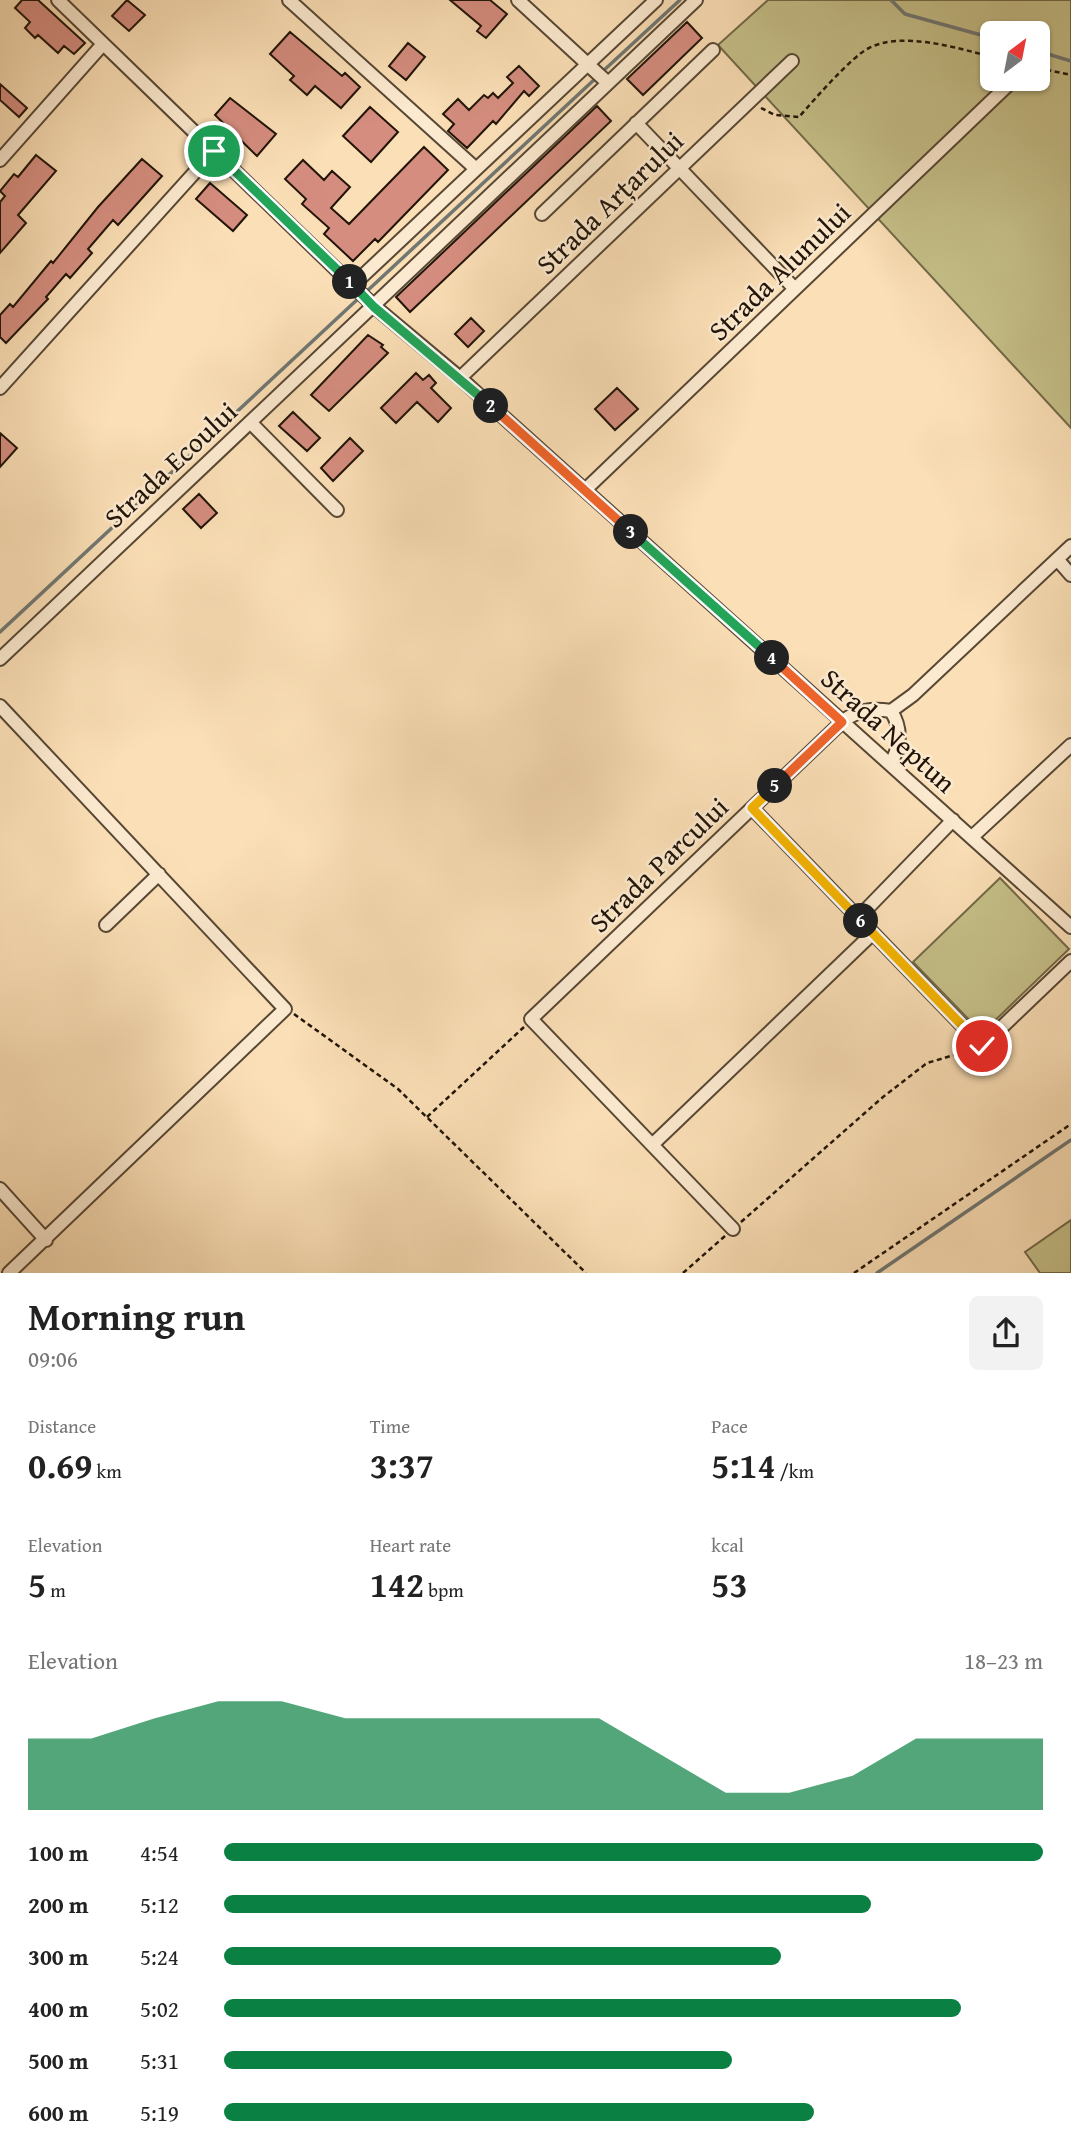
<!DOCTYPE html>
<html lang="en">
<head>
<meta charset="utf-8">
<style>
	:root { --surface:#fff; --page:#f2f2f2; --text:#222; --muted:#767676; --accent:#0b8043 }
	body { margin:0; font-family:"Gentium Book Plus",serif; background:var(--page); color:var(--text); height:100vh; display:flex; flex-direction:column; font-size:26px; white-space:nowrap }
	* { box-sizing:border-box; margin:0 }
	p { font-size:23px; color:var(--muted) }
	.icon { flex:none; width:38px; height:38px; fill:none; stroke:currentColor; stroke-width:2; stroke-linecap:round; stroke-linejoin:round }
	.map { position:relative; height:1273px; overflow:hidden }
	.panel { display:flex; flex-direction:column; background:var(--surface); flex:1 }
	.panel>* { flex:none }
	.needle { width:46px; rotate:32deg }
	.fabs { position:absolute; left:980px; top:21px; display:grid; gap:14px }
	.fabs a { display:grid; place-items:center; width:70px; height:70px; border-radius:10px; background:var(--surface); box-shadow:0 2px 5px #0004; font-size:35px }
	.pin { position:absolute; display:grid; place-items:center; width:60px; height:60px; color:#fff; margin:-30px; border:4px solid #fff; border-radius:50%; box-shadow:0 2px 7px #0007 }
	.km { position:absolute; width:35px; height:35px; margin:-18px; border-radius:50%; background:#222; color:#fff; font-size:19px; line-height:35px; text-align:center }
	.round { display:grid; place-items:center; flex:none; width:74px; height:74px; border-radius:10px; background:var(--page) }
	.summary { display:flex; align-items:center; justify-content:space-between; height:119px; padding:0 28px }
	h1 { font-size:38px; font-weight:600; line-height:52px }
	.figures { display:grid; grid-template-columns:repeat(3,1fr); gap:10px; height:119px; padding:7px 28px }
	.figures div { display:grid; align-content:center }
	.figures b { font-size:35px; font-weight:600 }
	.figures small { font-size:19px; font-weight:400 }
	.figures p { font-size:19px }
	.chart { height:196px; padding:14px 28px }
	.chart p { display:flex; justify-content:space-between }
	.chart svg { width:100%; height:126px; margin-top:7px; fill:var(--accent); opacity:.7 }
	ul { padding:0 28px; list-style:none; font-size:23px }
	li { display:grid; grid-template-columns:112px 84px 1fr; align-items:center; height:52px }
	li i { height:18px; border-radius:9px; background:var(--accent) }
	.map>svg:first-child { display:block }
	.green { fill:#c6c089; stroke:#736a48; stroke-width:2; fill-rule:evenodd }
	.lines { fill:none; stroke-linecap:round; stroke-linejoin:round }
	.stream { stroke:#707773; stroke-width:3.5 }
	.building { fill:#d58d7f; stroke:#201408; stroke-width:2 }
	.minor-casing { stroke:#574734; stroke-width:16 }
	.path { stroke:#201408; stroke-width:2.5; stroke-dasharray:5 3.5; stroke-linecap:butt }
	.minor { stroke:#fcead0; stroke-width:12 }
	.split-1-casing { stroke:#fff; stroke-width:14 }
	.split-2-casing { stroke:#fff; stroke-width:14 }
	.split-3-casing { stroke:#fff; stroke-width:14 }
	.split-4-casing { stroke:#fff; stroke-width:14 }
	.split-5-casing { stroke:#fff; stroke-width:14 }
	.split-6-casing { stroke:#fff; stroke-width:14 }
	.split-7-casing { stroke:#fff; stroke-width:14 }
	.split-1 { stroke:#22a559; stroke-width:9 }
	.split-2 { stroke:#22a559; stroke-width:9 }
	.split-3 { stroke:#f0652b; stroke-width:9 }
	.split-4 { stroke:#22a559; stroke-width:9 }
	.split-5 { stroke:#f0652b; stroke-width:9 }
	.split-6 { stroke:#f5b400; stroke-width:9 }
	.split-7 { stroke:#f5b400; stroke-width:9 }
	.labels { text-anchor:middle; dominant-baseline:central; stroke-width:5; stroke-linejoin:round; paint-order:stroke }
	.street-label { font-size:28px; fill:#201408; stroke:#fcead0 }
</style>
</head>
<body>
<div class="map">
<svg width="1071" height="1273" viewBox="0 0 1071 1273">
	<rect width="100%" height="100%" fill="#fbdfb6"/>
	<filter id="stains"><feTurbulence type="fractalNoise" baseFrequency=".00286" numOctaves="4"/><feColorMatrix values="0 0 0 0 .2 0 0 0 0 .09 0 0 0 0 .02 0 0 0 .5 -.17"/></filter>
	<radialGradient id="worn" r=".72"><stop offset=".6" stop-color="#630" stop-opacity="0"/><stop offset="1" stop-color="#630" stop-opacity=".3"/></radialGradient>
	<!-- green -->
	<path class="green" d="M 768,0 L 1071,0 L 1071,428 L 718,45 ZM 992,33 L 1038,33 L 1038,79 L 992,79 Z
		M 1000,878 L 1069,949 L 982,1033 L 913,962 Z
		M 1071,1220 L 1071,1273 L 1040,1273 L 1025,1252 Z"/>
	<g class="lines">
		<!-- stream -->
		<path class="stream" d="M 891,0 L 905,14 L 992,38
			M 1038,51 L 1071,61
			M 602,72 L 680,0
			M 366,292 L 596,78
			M 0,632 L 360,297
			M 877,1273 L 1071,1140"/>
	</g>
	<!-- building -->
	<path class="building" d="M 22,0 L 38,0 L 85,43 L 74,54 L 64,46 L 58,53 L 38,35 L 35,38 L 25,28 L 30,22 L 15,8 Z
		M 127,0 L 145,15 L 129,31 L 112,16 Z
		M 450,0 L 490,0 L 507,14 L 486,38 L 477,31 L 481,26 Z
		M 687,22 L 702,38 L 643,95 L 627,79 Z
		M 290,32 L 342,76 L 345,73 L 360,87 L 341,108 L 315,86 L 307,95 L 290,80 L 294,76 L 270,54 Z
		M 408,43 L 425,57 L 406,80 L 389,66 Z
		M 519,66 L 539,86 L 529,96 L 524,91 L 496,124 L 493,121 L 467,148 L 448,131 L 454,124 L 443,114 L 458,99 L 469,110 L 484,95 L 488,98 L 493,93 L 498,98 L 513,83 L 507,77 Z
		M 0,84 L 27,108 L 19,117 L 0,100 Z
		M 230,98 L 276,134 L 257,156 L 215,115 Z
		M 597,106 L 611,121 L 410,312 L 396,297 Z
		M 370,107 L 398,132 L 371,162 L 343,136 Z
		M 424,147 L 448,170 L 378,242 L 375,239 L 353,261 L 324,234 L 329,228 L 302,204 L 306,199 L 285,179 L 303,160 L 324,180 L 332,171 L 350,187 L 331,208 L 349,224 Z
		M 36,155 L 56,171 L 18,215 L 26,223 L 0,253 L 0,202 L 5,196 L 0,191 L 14,174 L 18,177 Z
		M 142,159 L 162,176 L 118,225 L 113,220 L 88,249 L 92,253 L 70,278 L 66,274 L 46,297 L 48,299 L 6,343 L 0,337 L 0,315 L 10,304 L 13,307 L 51,261 L 53,263 L 98,207 Z
		M 210,183 L 247,215 L 233,231 L 196,199 Z
		M 471,318 L 484,331 L 468,347 L 455,334 Z
		M 368,335 L 383,345 L 381,347 L 388,353 L 329,411 L 311,395 Z
		M 416,373 L 423,380 L 429,375 L 436,383 L 431,388 L 451,408 L 438,422 L 417,402 L 396,423 L 381,408 Z
		M 617,388 L 638,409 L 615,430 L 595,409 Z
		M 293,412 L 320,438 L 307,451 L 279,426 Z
		M 0,433 L 17,448 L 0,467 Z
		M 350,438 L 363,451 L 333,481 L 321,468 Z
		M 199,494 L 217,513 L 201,528 L 183,509 Z"/>
	<g class="lines">
		<!-- minor casing -->
		<g class="minor-casing">
			<path id="minor" d="M 58,0 L 375,307 L 460,378 L 1071,927
				M 289,0 L 475,168
				M 518,0 L 608,83
				M 636,123 L 795,289
				M 0,160 L 103,44
				M 542,214 L 713,50
				M 353,285 L 656,0
				M 460,378 L 792,61
				M 0,388 L 214,151
				M 250,422 L 337,510
				M 585,490 L 1007,86
				M 1057,559 L 1071,575
				M 0,659 L 696,0
				M 0,706 L 285,1009 L 9,1273
				M 891,711 L 913,695 L 1071,546
				M 752,808 L 982,1046 L 1071,961
				M 972,837 L 1071,745
				M 858,918 L 953,820
				M 106,925 L 159,874
				M 652,1145 L 873,933
				M 0,1189 L 46,1240
				M 733,1229 L 531,1019 L 843,721 C 858,710 872,708 891,711 C 902,728 901,747 890,764"/>
		</g>
		<!-- path -->
		<path class="path" d="M 1038,68 L 1071,75
			M 1038,75 L 1048,71
			M 1016,83 L 1027,79
			M 761,108 L 775,115 L 799,117 C 813,101 852,56 869,48 C 902,31 958,48 992,57
			M 294,1014 L 398,1089 L 586,1273
			M 427,1117 L 524,1027
			M 741,1222 L 883,1097 L 927,1063 L 971,1050
			M 683,1273 L 725,1236
			M 854,1273 L 1071,1124"/>
		<!-- minor -->
		<use href="#minor" class="minor"/>
	</g>
	<g class="lines">
		<!-- split-1 casing -->
		<g class="split-1-casing">
			<path id="split-1" d="M 214,151 L 350,282"/>
		</g>
		<!-- split-2 casing -->
		<g class="split-2-casing">
			<path id="split-2" d="M 350,282 L 374,307 L 491,406"/>
		</g>
		<!-- split-3 casing -->
		<g class="split-3-casing">
			<path id="split-3" d="M 491,406 L 631,532"/>
		</g>
		<!-- split-4 casing -->
		<g class="split-4-casing">
			<path id="split-4" d="M 631,532 L 772,658"/>
		</g>
		<!-- split-5 casing -->
		<g class="split-5-casing">
			<path id="split-5" d="M 772,658 L 842,722 L 775,786"/>
		</g>
		<!-- split-6 casing -->
		<g class="split-6-casing">
			<path id="split-6" d="M 775,786 L 752,808 L 861,921"/>
		</g>
		<!-- split-7 casing -->
		<g class="split-7-casing">
			<path id="split-7" d="M 861,921 L 982,1046"/>
		</g>
		<!-- split-1 -->
		<use href="#split-1" class="split-1"/>
		<!-- split-2 -->
		<use href="#split-2" class="split-2"/>
		<!-- split-3 -->
		<use href="#split-3" class="split-3"/>
		<!-- split-4 -->
		<use href="#split-4" class="split-4"/>
		<!-- split-5 -->
		<use href="#split-5" class="split-5"/>
		<!-- split-6 -->
		<use href="#split-6" class="split-6"/>
		<!-- split-7 -->
		<use href="#split-7" class="split-7"/>
	</g>
	<g class="labels">
		<!-- street labels -->
		<g class="street-label">
			<text transform="translate(609 202) rotate(-44)">Strada Arțarului</text>
			<text transform="translate(779 271) rotate(-44)">Strada Alunului</text>
			<text transform="translate(170 464) rotate(-43)">Strada Ecoului</text>
			<text transform="translate(889 730) rotate(42)">Strada Neptun</text>
			<text transform="translate(658 864) rotate(-44)">Strada Parcului</text>
		</g>
	</g>
	<rect width="100%" height="100%" filter="url(#stains)"/>
	<rect width="100%" height="100%" fill="url(#worn)"/>
</svg>
<div class="fabs">
<a><svg class="needle" viewBox="-14 -14 28 28"><path d="M0-13l5 13h-10z" fill="#e53935"/><path d="M0 13l5-13h-10z" fill="#767676"/></svg></a>
</div>
<div class="pin" style="left:214px;top:151px;background:#1e9e55"><svg class="icon" aria-label="arrive" viewBox="0 0 24 24"><path d="M6 21V4h12l-3 4 3 4H6"/></svg></div>
<div class="pin" style="left:982px;top:1046px;background:#d93025"><svg class="icon" aria-label="check" viewBox="0 0 24 24"><path d="M5 12l5 5 9-10"/></svg></div>
<b class="km" style="left:350px;top:282px">1</b>
<b class="km" style="left:491px;top:406px">2</b>
<b class="km" style="left:631px;top:532px">3</b>
<b class="km" style="left:772px;top:658px">4</b>
<b class="km" style="left:775px;top:786px">5</b>
<b class="km" style="left:861px;top:921px">6</b>
</div>
<section class="panel">
<div class="summary"><div><h1>Morning run</h1><p>09:06</p></div><a class="round"><svg class="icon" aria-label="share" viewBox="0 0 24 24"><path d="M12 15V3M7 8l5-5 5 5M5 13v7h14v-7"/></svg></a></div>
<div class="figures">
<div><p>Distance</p><b>0.69<small> km</small></b></div>
<div><p>Time</p><b>3:37</b></div>
<div><p>Pace</p><b>5:14<small> /km</small></b></div>
</div>
<div class="figures">
<div><p>Elevation</p><b>5<small> m</small></b></div>
<div><p>Heart rate</p><b>142<small> bpm</small></b></div>
<div><p>kcal</p><b>53</b></div>
</div>
<div class="chart"><p><span>Elevation</span>18–23 m</p>
<svg viewBox="0 0 160 44" preserveAspectRatio="none"><path d="M0 44V19L10 19L20 12L30 6L40 6L50 12L60 12L70 12L80 12L90 12L100 25L110 38L120 38L130 32L140 19L150 19L160 19V44z"/></svg>
</div>
<ul>
<li><b>100 m</b>4:54<i style="width:100%"></i></li>
<li><b>200 m</b>5:12<i style="width:79%"></i></li>
<li><b>300 m</b>5:24<i style="width:68%"></i></li>
<li><b>400 m</b>5:02<i style="width:90%"></i></li>
<li><b>500 m</b>5:31<i style="width:62%"></i></li>
<li><b>600 m</b>5:19<i style="width:72%"></i></li>
</ul>
</section>
</body>
</html>
